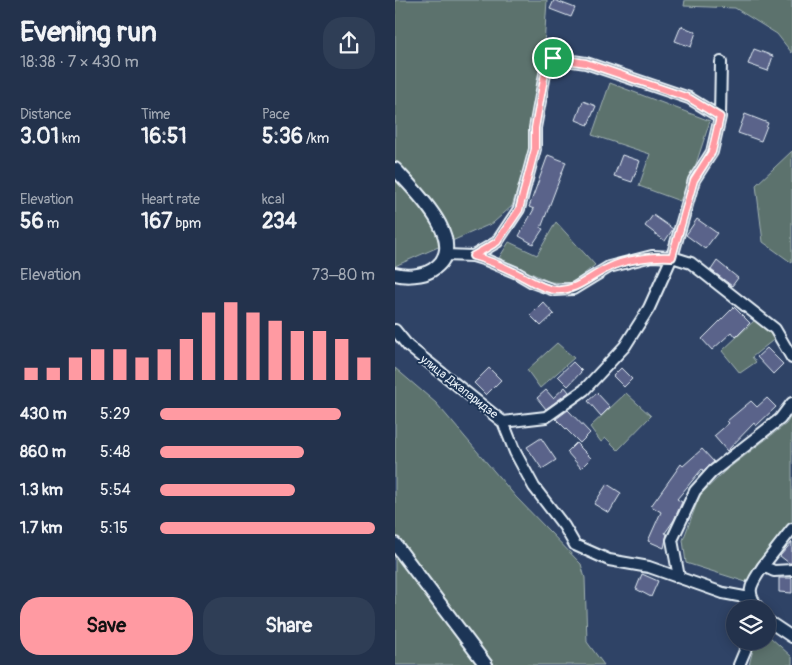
<!DOCTYPE html>
<html lang="en">
<head>
<meta charset="utf-8">
<style>
	:root { --surface:#23324c; --page:#2f3e56; --text:#f1f3f6; --muted:#a3aab5; --line:#404d64; --accent:#ff9aa2 }
	body { margin:0; font-family:Pangolin,sans-serif; background:var(--page); color:var(--text); height:100vh; display:flex; flex-direction:column; font-size:19px; white-space:nowrap }
	* { box-sizing:border-box; margin:0 }
	p { font-size:16px; color:var(--muted) }
	.icon { flex:none; width:28px; height:28px; fill:none; stroke:currentColor; stroke-width:2; stroke-linecap:round; stroke-linejoin:round }
	.map { position:relative; flex:1; overflow:hidden }
	.drawer { display:flex; flex-direction:column; background:var(--surface); width:395px }
	.drawer>* { flex:none }
	.tools { position:absolute; left:331px; top:600px; display:grid; gap:10px }
	.tools a { display:grid; place-items:center; width:50px; height:50px; border-radius:50%; background:var(--surface); box-shadow:0 2px 12px #0003,0 0 0 1px var(--line); font-size:25px }
	.pin { position:absolute; display:grid; place-items:center; width:42px; height:42px; color:#fff; margin:-21px; border:2px solid #fff; border-radius:50%; box-shadow:0 1px 5px #0007 }
	.round { display:grid; place-items:center; flex:none; width:52px; height:52px; border-radius:20px; background:var(--page) }
	.head { display:flex; align-items:center; justify-content:space-between; height:85px; padding:0 20px }
	h1 { font-size:28px; font-weight:800; line-height:38px }
	.stats { display:grid; grid-template-columns:repeat(3,1fr); gap:8px; height:85px; padding:5px 20px }
	.stats div { display:grid; align-content:center }
	.stats b { font-size:21px; font-weight:800 }
	.stats small { font-size:14px; font-weight:400 }
	.stats p { font-size:14px }
	.chart { height:140px; padding:10px 20px }
	.chart p { display:flex; justify-content:space-between }
	.chart svg { width:100%; height:90px; margin-top:5px; stroke:var(--accent); stroke-width:6 }
	.button { display:flex; gap:10px; margin-top:auto; padding:10px 20px }
	.button a { flex:1; height:58px; border-radius:20px; background:var(--accent); color:#111; font-size:20px; font-weight:800; line-height:58px; text-align:center }
	.button a+a { background:var(--page); color:var(--text) }
	ul { padding:0 20px; list-style:none; font-size:16px }
	li { display:grid; grid-template-columns:80px 60px 1fr; align-items:center; height:38px }
	li i { height:12px; border-radius:6px; background:var(--accent) }
	main { display:flex; flex:1; min-height:0 }
	.map>svg:first-child { display:block }
	.green { fill:#5b726d; stroke:#a2b2b2 }
	.building { fill:#5a638a; stroke:#e8f1f8 }
	.lines { fill:none; stroke-linecap:round; stroke-linejoin:round }
	.minor-casing { stroke:#e8f1f8; stroke-width:14 }
	.tertiary-casing { stroke:#e8f1f8; stroke-width:16 }
	.minor { stroke:#1d3557; stroke-width:10 }
	.tertiary { stroke:#1d3557; stroke-width:12 }
	.route-casing { stroke:#fff; stroke-width:10 }
	.route { stroke:#ff9aa2; stroke-width:6 }
	.labels { text-anchor:middle; dominant-baseline:central; stroke-width:4; stroke-linejoin:round; paint-order:stroke }
	.street-label { font-size:12px; fill:#e8f1f8; stroke:#1d3557 }
</style>
</head>
<body>
<main>
<section class="drawer">
<div class="head"><div><h1>Evening run</h1><p>18:38 · 7 × 430 m</p></div><a class="round"><svg class="icon" aria-label="share" viewBox="0 0 24 24"><path d="M12 15V3M7 8l5-5 5 5M5 13v7h14v-7"/></svg></a></div>
<div class="stats">
<div><p>Distance</p><b>3.01<small> km</small></b></div>
<div><p>Time</p><b>16:51</b></div>
<div><p>Pace</p><b>5:36<small> /km</small></b></div>
</div>
<div class="stats">
<div><p>Elevation</p><b>56<small> m</small></b></div>
<div><p>Heart rate</p><b>167<small> bpm</small></b></div>
<div><p>kcal</p><b>234</b></div>
</div>
<div class="chart"><p><span>Elevation</span>73–80 m</p>
<svg viewBox="0 0 160 44" preserveAspectRatio="none"><path d="M5 44V38M15 44V38M25 44V33M35 44V29M45 44V29M55 44V33M65 44V29M75 44V24M85 44V11M95 44V6M105 44V11M115 44V15M125 44V20M135 44V20M145 44V24M155 44V33"/></svg>
</div>
<ul>
<li><b>430 m</b>5:29<i style="width:84%"></i></li>
<li><b>860 m</b>5:48<i style="width:67%"></i></li>
<li><b>1.3 km</b>5:54<i style="width:63%"></i></li>
<li><b>1.7 km</b>5:15<i style="width:100%"></i></li>
</ul>
<div class="button"><a>Save</a><a>Share</a></div>
</section>
<div class="map">
<svg width="397" height="665" viewBox="0 0 397 665">
	<rect width="100%" height="100%" fill="#2f4366"/>
	<filter id="ink" filterUnits="userSpaceOnUse"><feTurbulence type="fractalNoise" baseFrequency=".02" numOctaves="2"/><feDisplacementMap in="SourceGraphic" scale="10" xChannelSelector="R" yChannelSelector="G"/><feConvolveMatrix kernelMatrix="1 2 1 2 8 2 1 2 1" color-interpolation-filters="sRGB"/></filter>
	<g filter="url(#ink)">
		<!-- green -->
		<path class="green" d="M 0,0 L 152,0 L 144,123 L 117,206 L 98,223 L 0,266 Z
			M 290,0 L 397,0 L 397,53 L 382,34 L 340,8 L 289,6 Z
			M 215,83 L 315,121 L 300,167 L 285,201 L 244,186 L 255,154 L 197,135 Z
			M 397,151 L 397,263 L 368,242 L 361,185 Z
			M 161,222 L 200,265 L 178,283 L 155,282 L 104,258 L 114,242 L 142,255 Z
			M 362,318 L 382,337 L 357,357 L 361,362 L 345,373 L 327,351 Z
			M 162,343 L 179,358 L 145,388 L 132,370 Z
			M 0,368 L 41,403 L 121,497 L 186,564 L 190,578 L 192,642 L 209,665 L 0,665 Z
			M 231,393 L 256,416 L 223,450 L 211,438 L 206,442 L 195,427 Z
			M 397,415 L 397,521 L 393,526 L 351,582 L 291,563 L 288,540 L 305,495 L 330,471 L 391,424 Z
			M 374,636 L 397,657 L 397,665 L 354,665 L 360,642 L 372,641 Z"/>
		<!-- building -->
		<path class="building" d="M 159,0 L 180,8 L 176,17 L 155,9 Z
			M 286,26 L 301,32 L 296,47 L 280,41 Z
			M 359,49 L 378,56 L 373,71 L 353,64 Z
			M 188,101 L 201,106 L 193,125 L 181,120 Z
			M 350,114 L 373,123 L 366,141 L 343,133 Z
			M 153,155 L 171,162 L 146,228 L 148,229 L 138,244 L 124,236 L 139,209 L 134,207 Z
			M 227,155 L 245,161 L 237,182 L 219,176 Z
			M 258,215 L 278,229 L 270,241 L 250,226 Z
			M 302,219 L 322,233 L 310,249 L 291,235 Z
			M 322,261 L 343,278 L 337,286 L 316,270 Z
			M 148,302 L 159,314 L 146,326 L 135,315 Z
			M 339,307 L 355,323 L 341,337 L 337,332 L 317,350 L 307,339 Z
			M 372,348 L 388,364 L 378,374 L 362,357 Z
			M 178,362 L 187,371 L 173,386 L 163,376 Z
			M 94,368 L 106,380 L 91,395 L 79,383 Z
			M 226,368 L 237,379 L 229,387 L 218,376 Z
			M 170,387 L 174,392 L 151,409 L 142,398 L 151,390 L 158,398 Z
			M 202,393 L 215,407 L 206,416 L 193,401 Z
			M 372,398 L 381,407 L 361,426 L 359,423 L 332,451 L 319,436 L 334,423 L 332,421 L 356,401 L 362,407 Z
			M 173,410 L 195,433 L 185,443 L 161,419 Z
			M 146,438 L 161,460 L 147,469 L 132,447 Z
			M 181,443 L 196,458 L 186,468 L 172,452 Z
			M 307,449 L 319,462 L 308,471 L 307,469 L 282,499 L 287,502 L 279,520 L 270,533 L 272,534 L 269,548 L 253,541 L 266,512 L 256,506 L 286,464 L 288,466 Z
			M 212,484 L 226,493 L 214,513 L 199,504 Z
			M 397,542 L 397,563 L 394,563 L 385,556 Z
			M 247,574 L 263,581 L 256,597 L 241,589 Z
			M 384,578 L 397,578 L 397,593 L 384,592 Z"/>
		<g class="lines">
			<!-- minor casing -->
			<g class="minor-casing">
				<path id="minor" d="M 50,255 L 78,256 L 91,260 L 122,273 L 139,283 L 159,290 L 178,289 L 214,267 L 257,256 L 277,257 L 296,263 L 380,329 L 397,358
					M 78,256 L 102,242 L 124,209 L 140,149 L 140,128 L 152,63 L 154,60 L 158,58 L 191,63 L 294,98 L 325,117
					M 0,330 L 13,346 L 108,422 L 151,417 L 189,390 L 230,346 L 254,308 L 277,257 L 299,180 L 317,152 L 325,117 L 326,62
					M 108,422 L 120,452 L 139,487 L 169,526 L 180,545 L 214,560 L 254,567 L 328,593 L 349,597 L 355,596
					M 397,529 L 368,566 L 379,571 L 397,570
					M 284,577 L 277,540 L 300,491 L 317,472 L 385,419 L 397,403
					M 364,609 C 349,590 357,584 368,566
					M 373,621 L 397,637
					M 344,665 L 354,641"/>
			</g>
			<!-- tertiary casing -->
			<g class="tertiary-casing">
				<path id="tertiary" d="M 0,169 C 19,190 78,245 37,270 C 28,276 11,277 0,274
					M 0,544 L 91,665"/>
			</g>
			<!-- minor -->
			<use href="#minor" class="minor"/>
			<!-- tertiary -->
			<use href="#tertiary" class="tertiary"/>
		</g>
	</g>
	<g class="lines" filter="url(#ink)">
		<!-- route casing -->
		<g class="route-casing">
			<path id="route" d="M 158,58 L 191,63 L 294,98 L 325,117 L 317,152 L 299,180 L 277,257 C 258,256 230,259 213,268 C 195,276 181,292 160,290 C 147,289 133,279 121,273 C 107,266 93,260 78,256 L 102,242 L 124,210 L 140,149 L 140,128 L 152,62 L 154,60 Z"/>
		</g>
		<!-- route -->
		<use href="#route" class="route"/>
	</g>
	<g class="labels">
		<!-- street labels -->
		<g class="street-label">
			<text transform="translate(64 387) rotate(38)">улица Джапаридзе</text>
		</g>
	</g>
</svg>
<div class="tools">
<a><svg class="icon" aria-label="layers" viewBox="0 0 24 24"><path d="M12 4l9 5-9 5-9-5zM3 14l9 5 9-5"/></svg></a>
</div>
<div class="pin" style="left:158px;top:58px;background:#1e9e55"><svg class="icon" aria-label="arrive" viewBox="0 0 24 24"><path d="M6 21V4h12l-3 4 3 4H6"/></svg></div>
</div>
</main>
</body>
</html>
